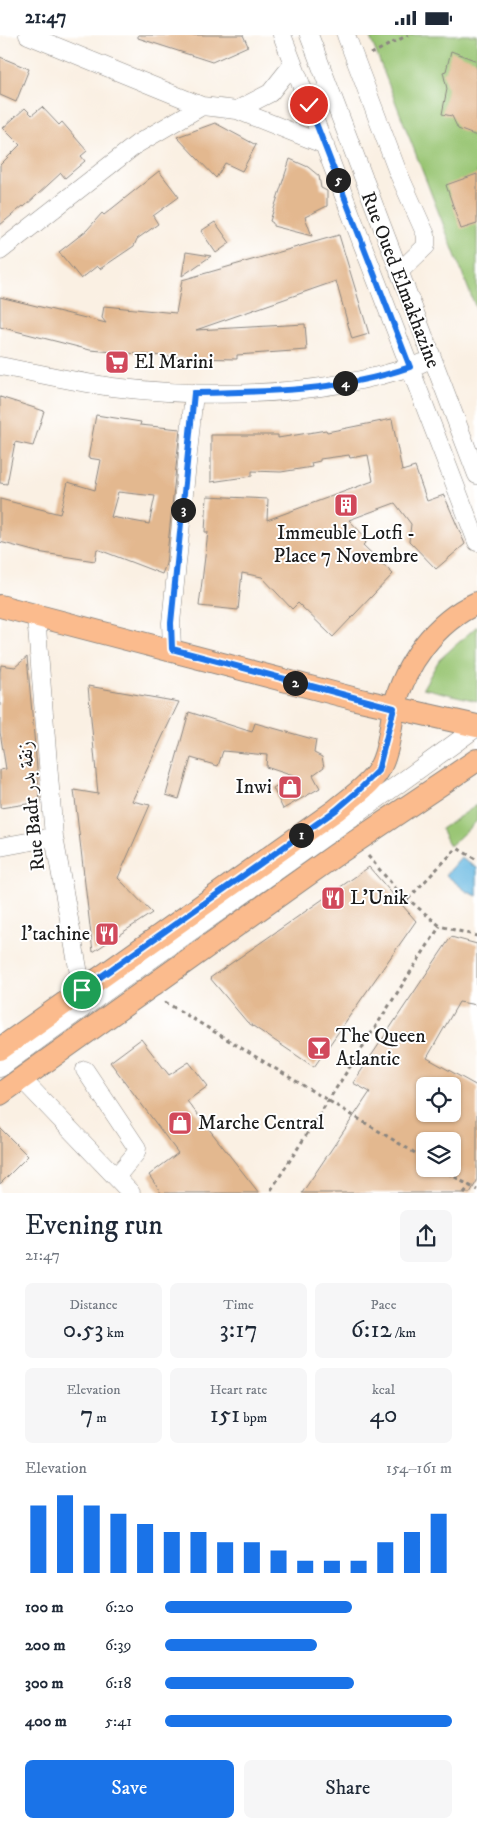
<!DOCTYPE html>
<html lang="en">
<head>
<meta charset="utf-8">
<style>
	:root { --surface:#fff; --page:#f6f6f7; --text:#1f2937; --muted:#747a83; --accent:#1a73e8 }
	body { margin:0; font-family:"IM FELL DW Pica",Amiri,serif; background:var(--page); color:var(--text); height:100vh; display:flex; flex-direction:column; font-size:19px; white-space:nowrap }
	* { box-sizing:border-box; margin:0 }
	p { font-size:16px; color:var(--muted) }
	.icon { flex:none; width:28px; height:28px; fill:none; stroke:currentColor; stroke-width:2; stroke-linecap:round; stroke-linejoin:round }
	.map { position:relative; height:1158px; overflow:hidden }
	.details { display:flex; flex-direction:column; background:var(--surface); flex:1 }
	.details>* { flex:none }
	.controls { position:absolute; left:416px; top:1042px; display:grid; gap:10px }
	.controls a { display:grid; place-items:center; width:45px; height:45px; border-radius:8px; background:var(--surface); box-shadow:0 1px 4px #0004; font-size:25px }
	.pin { position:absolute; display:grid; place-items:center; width:42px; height:42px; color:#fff; margin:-21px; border:2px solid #fff; border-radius:50%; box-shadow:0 1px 5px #0007 }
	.km { position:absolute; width:25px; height:25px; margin:-12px; border-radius:50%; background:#222; color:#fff; font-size:14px; line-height:25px; text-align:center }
	.round { display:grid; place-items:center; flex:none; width:52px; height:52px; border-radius:8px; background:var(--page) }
	.overview { display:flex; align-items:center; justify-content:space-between; height:85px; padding:0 25px }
	h1 { font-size:28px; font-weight:600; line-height:38px }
	.metrics { display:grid; grid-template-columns:repeat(3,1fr); gap:8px; height:85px; padding:5px 25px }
	.metrics div { display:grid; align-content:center; border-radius:8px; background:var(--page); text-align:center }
	.metrics b { font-size:25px; font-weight:600 }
	.metrics small { font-size:14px; font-weight:400 }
	.metrics p { font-size:14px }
	.chart { height:140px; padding:10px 25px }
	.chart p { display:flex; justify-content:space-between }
	.chart svg { width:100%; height:90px; margin-top:5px; stroke:var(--accent); stroke-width:6 }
	.button { display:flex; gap:10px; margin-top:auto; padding:10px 25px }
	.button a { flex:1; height:58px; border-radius:8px; background:var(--accent); color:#fff; font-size:20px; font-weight:600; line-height:58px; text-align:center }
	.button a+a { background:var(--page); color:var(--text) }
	ul { padding:0 25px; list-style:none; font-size:16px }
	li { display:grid; grid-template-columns:80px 60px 1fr; align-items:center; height:38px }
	li i { height:12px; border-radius:6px; background:var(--accent) }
	.status { display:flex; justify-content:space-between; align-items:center; height:35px; padding:0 25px; background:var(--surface); direction:ltr }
	.status svg { height:14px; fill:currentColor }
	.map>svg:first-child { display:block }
	.green { fill:#98c572; stroke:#5a7047 }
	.water { fill:#66b8e1; stroke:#416a7e }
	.building { fill:#e3b88f; fill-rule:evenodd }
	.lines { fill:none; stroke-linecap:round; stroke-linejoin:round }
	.minor-casing { stroke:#8b8680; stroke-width:19 }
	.major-casing { stroke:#8b8680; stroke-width:24 }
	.path { stroke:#8b8680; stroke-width:3; stroke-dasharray:4 4; stroke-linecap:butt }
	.minor { stroke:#fff; stroke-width:18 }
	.major { stroke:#fbbb8d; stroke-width:22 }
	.route-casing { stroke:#fff; stroke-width:10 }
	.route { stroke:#1a73e8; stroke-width:6 }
	.labels { text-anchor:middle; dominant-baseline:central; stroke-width:4; stroke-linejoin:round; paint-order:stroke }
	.street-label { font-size:20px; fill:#1c1c1c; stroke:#fff }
	.poi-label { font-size:20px; fill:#1c1c1c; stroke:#fff; text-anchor:start }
</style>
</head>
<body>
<div class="status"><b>21:47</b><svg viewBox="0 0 49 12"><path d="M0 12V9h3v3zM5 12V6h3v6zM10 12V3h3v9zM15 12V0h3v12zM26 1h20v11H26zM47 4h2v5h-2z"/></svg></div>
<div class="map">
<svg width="477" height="1158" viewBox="0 0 477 1158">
	<rect width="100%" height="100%" fill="#fff"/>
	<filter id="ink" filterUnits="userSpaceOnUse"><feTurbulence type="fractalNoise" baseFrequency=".02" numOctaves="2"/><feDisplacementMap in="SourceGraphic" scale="10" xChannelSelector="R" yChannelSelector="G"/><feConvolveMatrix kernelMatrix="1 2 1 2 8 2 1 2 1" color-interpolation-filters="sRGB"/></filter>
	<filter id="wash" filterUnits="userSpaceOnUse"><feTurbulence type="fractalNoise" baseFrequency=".0096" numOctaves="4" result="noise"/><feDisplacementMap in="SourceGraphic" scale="20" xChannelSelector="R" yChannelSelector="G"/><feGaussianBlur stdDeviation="1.12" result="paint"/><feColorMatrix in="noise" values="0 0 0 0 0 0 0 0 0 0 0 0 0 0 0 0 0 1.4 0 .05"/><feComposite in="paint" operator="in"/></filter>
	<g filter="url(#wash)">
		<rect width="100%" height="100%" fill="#faf0e3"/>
		<!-- green -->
		<path class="green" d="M 369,0 L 477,0 L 477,276 L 376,17 Z
			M 477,591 L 477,666 L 423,653 L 439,625 Z
			M 477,770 L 477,786 L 450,811 L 441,794 Z"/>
		<!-- water -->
		<path class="water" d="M 461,823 L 477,833 L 477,861 L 466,856 L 446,840 Z"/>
		<g id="blocks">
			<!-- building -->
			<path class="building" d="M 138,0 L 243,0 L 248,11 L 212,27 L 138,3 Z
				M 451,16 L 477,26 L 477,101 L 458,94 L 452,81 L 442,79 L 447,54 L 443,37 L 446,36 Z
				M 0,22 L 29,34 L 16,67 L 0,60 Z
				M 42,72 L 59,90 L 62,87 L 87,116 L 81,121 L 85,126 L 65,143 L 61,138 L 24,172 L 23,171 L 0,190 L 0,130 L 20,110 L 3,93 L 25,73 L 32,80 Z
				M 215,88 L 256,110 L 242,136 L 225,128 L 216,143 L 177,102 Z
				M 290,124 L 308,132 L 319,141 L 321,153 L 327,156 L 327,171 L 305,182 L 312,201 L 273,191 L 273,188 L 270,186 Z
				M 159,136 L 179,162 L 153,181 L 158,189 L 137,204 L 134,211 L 100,234 L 97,231 L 81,244 L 59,217 L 87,195 L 102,178 L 104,180 Z
				M 477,139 L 477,189 L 461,194 L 446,150 Z
				M 215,187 L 230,208 L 216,218 L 201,196 Z
				M 339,200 L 369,299 L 352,304 L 336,246 L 196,295 L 305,289 L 307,315 L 237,320 L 237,324 L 188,323 L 90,315 L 0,292 L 0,262 L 106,288 L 102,283 L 104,271 L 176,278 L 182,245 Z
				M 186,217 L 211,221 L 182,241 Z
				M 0,362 L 44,376 L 33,411 L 15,407 L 7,449 L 0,448 Z
				M 96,380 L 141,387 L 140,390 L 180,394 L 166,529 L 162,539 L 97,514 L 95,526 L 37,517 L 0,507 L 0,464 L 60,479 L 68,447 L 95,455 L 101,425 L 88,423 ZM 118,457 L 155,461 L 149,489 L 111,482 Z
				M 392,384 L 402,436 L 415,432 L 427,466 L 444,460 L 465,509 L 436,534 L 409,506 L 411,489 L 395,468 L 349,485 L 368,505 L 363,510 L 393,539 L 333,602 L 298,568 L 292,574 L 262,542 L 242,538 L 238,575 L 199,571 L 208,497 L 205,497 L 207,461 L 268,464 L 267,485 L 373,446 L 368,420 L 350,423 L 349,420 L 320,424 L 320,426 L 311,428 L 312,432 L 281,437 L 252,436 L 252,441 L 211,447 L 211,400 L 278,400 L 278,403 L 326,395 L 327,397 Z
				M 27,622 L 40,767 L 0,773 L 0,735 L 6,734 L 0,697 L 0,637 L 1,630 L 15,632 Z
				M 88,651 L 179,667 L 132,766 L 150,770 L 118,843 L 152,878 L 93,917 L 74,755 L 98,759 Z
				M 189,677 L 252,697 L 255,688 L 316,705 L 314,718 L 322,722 L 324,732 L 313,740 L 320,753 L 283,774 L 273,753 L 293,741 L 266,732 L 267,720 L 223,716 L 218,731 L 191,723 L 179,764 L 166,760 Z
				M 369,832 L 416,886 L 314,1032 L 247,987 L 210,943 Z
				M 451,902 L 477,909 L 477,970 L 459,967 L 427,1023 L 477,1051 L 477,1146 L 470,1158 L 302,1158 L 370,1057 L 353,1048 ZM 425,1051 L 452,1051 L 452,1079 L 425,1079 ZM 425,1106 L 452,1106 L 452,1134 L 425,1134 Z
				M 141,1004 L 169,1040 L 189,1027 L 208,1051 L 187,1066 L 259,1158 L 161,1158 L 149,1140 L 178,1118 L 110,1027 Z
				M 0,1093 L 28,1121 L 0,1149 Z"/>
		</g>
	</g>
	<g filter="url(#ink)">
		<use href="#blocks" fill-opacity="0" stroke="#8b8680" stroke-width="1"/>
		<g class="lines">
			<!-- minor casing -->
			<g class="minor-casing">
				<path id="minor" d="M 28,0 L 202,71 L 237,75 L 325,110
					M 282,0 L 477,507
					M 309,0 L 477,440
					M 346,0 L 397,135 L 426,200 L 426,211 L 399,237
					M 237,75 L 270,58 L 293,29
					M 0,216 L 137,109 L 202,71
					M 0,331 C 37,338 75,347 112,352 C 214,364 324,362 422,328
					M 36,581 L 54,802 L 82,955
					M 172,614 L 171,588 L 194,358
					M 0,812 L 54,802
					M 0,1033 C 158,917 320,808 477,692
					M 85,1035 L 137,1113 L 136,1118 L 116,1142
					M 22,1044 L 131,1158"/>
			</g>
			<!-- major casing -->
			<g class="major-casing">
				<path id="major" d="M 0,571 L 356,664 L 477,691
					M 0,1014 L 336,775 C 349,764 369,751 378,736 C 389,718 390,693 394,673 C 405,629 435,587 477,568
					M 0,1059 L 334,821 L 477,725"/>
			</g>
			<!-- path -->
			<path class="path" d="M 371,19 L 408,0
				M 368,821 L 397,855 L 440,891 L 477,901
				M 408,864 L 457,813 L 477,825
				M 165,967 L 425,1124
				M 441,1134 L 477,1155
				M 271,1155 L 440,891
				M 464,1158 L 470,1150"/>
			<!-- minor -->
			<use href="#minor" class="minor"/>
			<!-- major -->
			<use href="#major" class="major"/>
		</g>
	</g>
	<g class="lines" filter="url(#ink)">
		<!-- route casing -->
		<g class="route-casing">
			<path id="route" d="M 82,955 L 336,775 L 357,757 L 378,736 L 394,673 L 172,614 L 171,588 L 194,358 C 267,357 341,356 410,332 L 309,70"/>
		</g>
		<!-- route -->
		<use href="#route" class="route"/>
	</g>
	<!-- icons -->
	<defs>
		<g id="supermarket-square" transform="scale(1.25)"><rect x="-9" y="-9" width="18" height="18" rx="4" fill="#d1495b" stroke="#fff"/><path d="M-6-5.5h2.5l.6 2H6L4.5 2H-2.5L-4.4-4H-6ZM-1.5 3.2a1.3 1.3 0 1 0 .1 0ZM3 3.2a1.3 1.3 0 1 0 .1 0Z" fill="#fff"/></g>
		<g id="building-square" transform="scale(1.25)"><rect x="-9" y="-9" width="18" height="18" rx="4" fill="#d1495b" stroke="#fff"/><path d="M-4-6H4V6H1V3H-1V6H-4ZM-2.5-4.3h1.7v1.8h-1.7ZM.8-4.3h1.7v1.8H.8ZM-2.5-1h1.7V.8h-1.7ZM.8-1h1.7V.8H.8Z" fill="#fff"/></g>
		<g id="shop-square" transform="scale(1.25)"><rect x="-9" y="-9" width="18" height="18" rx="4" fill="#d1495b" stroke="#fff"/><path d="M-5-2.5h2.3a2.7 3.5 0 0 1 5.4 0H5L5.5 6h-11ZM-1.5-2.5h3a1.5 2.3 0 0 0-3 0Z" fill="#fff"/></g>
		<g id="restaurant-square" transform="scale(1.25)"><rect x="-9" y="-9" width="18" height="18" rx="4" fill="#d1495b" stroke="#fff"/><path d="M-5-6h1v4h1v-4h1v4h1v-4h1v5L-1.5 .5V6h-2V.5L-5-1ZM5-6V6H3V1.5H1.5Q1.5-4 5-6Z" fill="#fff"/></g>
		<g id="bar-square" transform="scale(1.25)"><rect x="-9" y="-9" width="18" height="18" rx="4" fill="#d1495b" stroke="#fff"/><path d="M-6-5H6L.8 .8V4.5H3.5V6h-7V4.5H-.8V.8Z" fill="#fff"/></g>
	</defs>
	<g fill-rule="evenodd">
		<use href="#supermarket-square" x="117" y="327"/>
		<use href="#building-square" x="346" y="470"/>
		<use href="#shop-square" x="290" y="752"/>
		<use href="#restaurant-square" x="333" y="863"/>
		<use href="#restaurant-square" x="107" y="899"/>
		<use href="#bar-square" x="319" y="1013"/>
		<use href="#shop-square" x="180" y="1088"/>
	</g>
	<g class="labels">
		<!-- street labels -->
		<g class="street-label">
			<text transform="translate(400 245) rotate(69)">Rue Oued Elmakhazine</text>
			<text transform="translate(32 771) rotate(-96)">Rue Badr زنقة بدر</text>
		</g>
		<!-- poi labels -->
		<g class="poi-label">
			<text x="134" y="327">El Marini</text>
			<text x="346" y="498" text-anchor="middle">Immeuble Lotfi -<tspan x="346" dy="23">Place 7 Novembre</tspan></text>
			<text x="272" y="752" text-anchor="end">Inwi</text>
			<text x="350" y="863">L'Unik</text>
			<text x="90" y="899" text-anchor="end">l'tachine</text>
			<text x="336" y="1001">The Queen<tspan x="336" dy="23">Atlantic</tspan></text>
			<text x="198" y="1088">Marche Central</text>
		</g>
	</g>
</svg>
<div class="controls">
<a><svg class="icon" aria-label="locate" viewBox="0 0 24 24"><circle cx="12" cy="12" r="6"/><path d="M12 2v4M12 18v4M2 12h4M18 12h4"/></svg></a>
<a><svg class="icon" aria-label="layers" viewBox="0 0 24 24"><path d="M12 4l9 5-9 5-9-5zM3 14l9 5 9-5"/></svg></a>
</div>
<div class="pin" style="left:82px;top:955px;background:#1e9e55"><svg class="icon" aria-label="arrive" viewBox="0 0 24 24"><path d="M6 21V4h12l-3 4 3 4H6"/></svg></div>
<div class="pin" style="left:309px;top:70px;background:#d93025"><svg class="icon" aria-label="check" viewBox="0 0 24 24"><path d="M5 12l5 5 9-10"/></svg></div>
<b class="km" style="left:301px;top:800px">1</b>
<b class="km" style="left:295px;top:648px">2</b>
<b class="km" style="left:183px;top:475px">3</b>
<b class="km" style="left:345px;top:348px">4</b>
<b class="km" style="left:338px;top:145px">5</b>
</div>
<section class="details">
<div class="overview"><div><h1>Evening run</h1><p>21:47</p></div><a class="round"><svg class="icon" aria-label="share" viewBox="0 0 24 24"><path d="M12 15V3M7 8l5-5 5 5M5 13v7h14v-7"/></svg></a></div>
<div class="metrics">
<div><p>Distance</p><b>0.53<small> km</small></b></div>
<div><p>Time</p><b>3:17</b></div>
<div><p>Pace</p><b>6:12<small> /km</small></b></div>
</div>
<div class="metrics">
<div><p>Elevation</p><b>7<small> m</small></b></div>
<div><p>Heart rate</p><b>151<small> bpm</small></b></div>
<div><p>kcal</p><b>40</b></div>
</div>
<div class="chart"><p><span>Elevation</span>154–161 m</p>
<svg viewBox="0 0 160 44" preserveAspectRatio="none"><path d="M5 44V11M15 44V6M25 44V11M35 44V15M45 44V20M55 44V24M65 44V24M75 44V29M85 44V29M95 44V33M105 44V38M115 44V38M125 44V38M135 44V29M145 44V24M155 44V15"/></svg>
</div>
<ul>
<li><b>100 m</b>6:20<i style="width:65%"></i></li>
<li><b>200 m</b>6:39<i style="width:53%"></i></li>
<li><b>300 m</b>6:18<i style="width:66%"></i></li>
<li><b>400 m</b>5:41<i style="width:100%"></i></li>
</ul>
<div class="button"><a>Save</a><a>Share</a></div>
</section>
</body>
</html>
